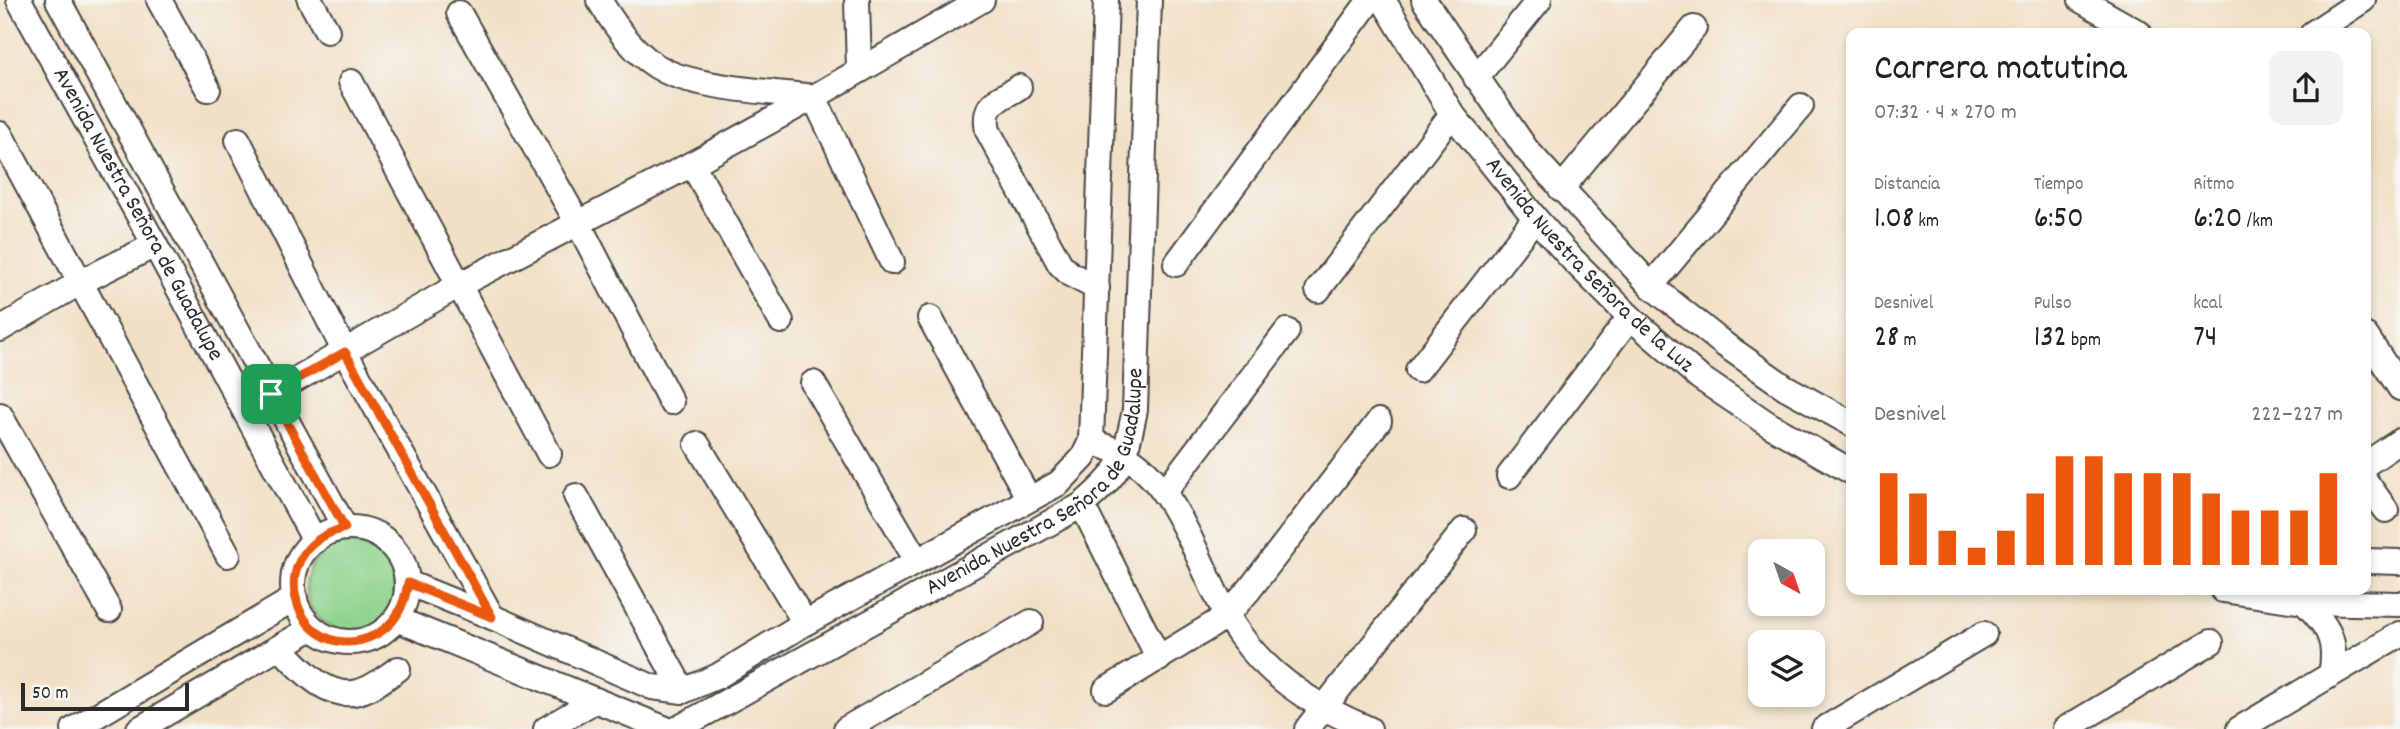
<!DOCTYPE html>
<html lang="es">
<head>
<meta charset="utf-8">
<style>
	:root { --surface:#fff; --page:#f2f2f2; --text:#202124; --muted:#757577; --accent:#ea580c }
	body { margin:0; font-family:Dekko,sans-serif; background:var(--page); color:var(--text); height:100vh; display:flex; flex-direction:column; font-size:26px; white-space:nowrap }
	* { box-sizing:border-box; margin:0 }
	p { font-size:23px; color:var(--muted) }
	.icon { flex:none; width:38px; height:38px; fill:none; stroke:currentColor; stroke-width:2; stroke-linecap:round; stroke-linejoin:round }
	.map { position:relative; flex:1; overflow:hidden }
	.panel { position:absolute; left:1846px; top:28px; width:525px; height:567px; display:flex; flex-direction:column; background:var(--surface); border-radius:14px; box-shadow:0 4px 10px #0003 }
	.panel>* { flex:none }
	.needle { width:46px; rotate:140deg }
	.tools { position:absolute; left:1748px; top:539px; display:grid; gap:14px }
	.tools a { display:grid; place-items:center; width:77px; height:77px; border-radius:14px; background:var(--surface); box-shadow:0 4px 10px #0003; font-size:35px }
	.scale { position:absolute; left:21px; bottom:18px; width:168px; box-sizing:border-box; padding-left:7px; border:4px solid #2b2b2b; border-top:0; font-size:19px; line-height:24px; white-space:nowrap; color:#2b2b2b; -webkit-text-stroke:5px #f6f6f2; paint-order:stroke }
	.pin { position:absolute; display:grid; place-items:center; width:60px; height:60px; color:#fff; margin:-30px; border-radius:14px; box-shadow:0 4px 10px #0006 }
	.round { display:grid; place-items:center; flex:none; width:74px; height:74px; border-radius:14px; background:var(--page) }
	.summary { display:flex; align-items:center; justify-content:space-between; height:119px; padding:0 28px }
	h1 { font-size:38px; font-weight:600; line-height:52px }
	.metrics { display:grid; grid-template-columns:repeat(3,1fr); gap:10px; height:119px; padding:7px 28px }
	.metrics div { display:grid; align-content:center }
	.metrics b { font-size:30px; font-weight:600 }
	.metrics small { font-size:19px; font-weight:400 }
	.metrics p { font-size:19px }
	.chart { height:196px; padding:14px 28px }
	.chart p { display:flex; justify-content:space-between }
	.chart svg { width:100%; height:126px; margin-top:7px; stroke:var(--accent); stroke-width:6 }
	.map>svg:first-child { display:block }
	.green { fill:#8ed38c; stroke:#5c7f5c; stroke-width:2 }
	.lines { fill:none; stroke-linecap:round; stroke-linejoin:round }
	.minor-casing { stroke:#494642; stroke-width:28 }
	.minor { stroke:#fff; stroke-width:24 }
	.route-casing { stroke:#fff; stroke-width:14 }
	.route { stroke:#ea580c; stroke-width:9 }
	.labels { text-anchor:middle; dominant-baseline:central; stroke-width:5; stroke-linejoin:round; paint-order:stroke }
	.street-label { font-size:23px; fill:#2b2b2b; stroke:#f6f6f2 }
</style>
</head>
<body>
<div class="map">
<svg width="2400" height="729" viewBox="0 0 2400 729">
	<rect width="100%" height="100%" fill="#f6f6f2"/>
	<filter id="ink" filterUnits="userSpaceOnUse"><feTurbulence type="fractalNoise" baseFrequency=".0143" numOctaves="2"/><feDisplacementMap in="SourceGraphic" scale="14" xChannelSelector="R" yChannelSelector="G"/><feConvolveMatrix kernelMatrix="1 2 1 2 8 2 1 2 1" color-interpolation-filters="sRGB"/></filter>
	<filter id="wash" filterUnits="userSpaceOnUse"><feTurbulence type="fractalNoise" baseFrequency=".00686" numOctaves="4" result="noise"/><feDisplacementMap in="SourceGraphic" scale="28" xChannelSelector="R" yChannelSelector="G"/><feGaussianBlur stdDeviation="1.57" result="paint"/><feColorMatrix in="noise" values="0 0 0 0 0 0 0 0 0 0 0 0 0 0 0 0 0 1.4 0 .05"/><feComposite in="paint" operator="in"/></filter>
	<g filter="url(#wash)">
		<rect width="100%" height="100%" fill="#f2e0c6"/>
		<!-- green -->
		<path class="green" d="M306 587a45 45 0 1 1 90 0a45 45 0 1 1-90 0Z"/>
	</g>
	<g filter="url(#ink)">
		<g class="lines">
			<!-- minor casing -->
			<g class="minor-casing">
				<g id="minor">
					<path id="s1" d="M 19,0 L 155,245 L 315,541"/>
					<path d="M 58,0 L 345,528"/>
					<path d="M 159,0 L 208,89"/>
					<path d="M 310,0 L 327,31"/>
					<path d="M 599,0 C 615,26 636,57 665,71 C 700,88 773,92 814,97 L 892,262"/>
					<path d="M 857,0 L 859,69"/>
					<path id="s2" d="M 1383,0 L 1452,114 L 1535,218 L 1571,258 L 1630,317 L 1699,377 L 1768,424 L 1852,472"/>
					<path d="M 1424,0 L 1526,149 L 1651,286 L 1725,345 L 1785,387 L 1852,424"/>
					<path d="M 2081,0 L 2139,33"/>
					<path d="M 459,13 L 578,223 L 671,402"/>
					<path d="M 2313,33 L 2363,0"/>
					<path d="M 1476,78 L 1539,0"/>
					<path d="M 351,82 L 549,454"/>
					<path d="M 1019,87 C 998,101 982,102 988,131 L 1060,264 L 1070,274 L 1097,288"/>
					<path d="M 0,134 L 228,555"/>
					<path d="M 238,140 L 345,352 L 492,617"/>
					<path d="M 692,164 L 781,321"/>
					<path d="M 1561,189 L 1694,28"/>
					<path d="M 1176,264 L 1370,0"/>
					<path d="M 1651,286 L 1801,106"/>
					<path d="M 1318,290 L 1452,114"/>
					<path d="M 930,318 L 1029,499"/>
					<path d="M 0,329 L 81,282 L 155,245"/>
					<path d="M 2366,336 L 2400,388"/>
					<path d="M 1418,370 L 1535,218"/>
					<path d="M 813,383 L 917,561"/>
					<path d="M 271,394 L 459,285 L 692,164 L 814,97 L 982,0"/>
					<path d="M 0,415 L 109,610"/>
					<path d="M 1091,441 C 1102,446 1115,449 1126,456 C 1186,493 1200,581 1240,635 C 1271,679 1320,709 1369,729"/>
					<path d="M 697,444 L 805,623"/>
					<path d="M 2366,464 L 2400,441"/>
					<path d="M 1509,476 L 1630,317"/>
					<path d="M 2366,482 L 2386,510"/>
					<path d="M 1164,493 L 1287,331"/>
					<path d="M 576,496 L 683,691"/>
					<path d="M 1082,505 L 1159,659"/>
					<circle cx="350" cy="585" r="57"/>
					<path d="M 2366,561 L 2400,562"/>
					<path d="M 408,583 L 492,617 L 652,687 L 683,691 L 718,676 L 805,623 L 1059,483 L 1083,458 L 1091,441 L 1106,0"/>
					<path d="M 2223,590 L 2304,602 L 2400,604"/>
					<path d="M 2304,602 C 2328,626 2338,640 2331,674"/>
					<path d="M 396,619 L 666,729"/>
					<path d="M 280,647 C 301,670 331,704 364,690 C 376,686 387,676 398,669"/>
					<path d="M 1106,690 L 1214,624 L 1227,615 L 1249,590 L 1379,421"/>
					<path d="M 74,729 L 295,598"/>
					<path d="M 139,729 L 312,628"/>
					<path d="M 546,729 L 596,700"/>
					<path id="s3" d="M 677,729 L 1082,505 C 1123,470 1124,462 1135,410 L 1149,0"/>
					<path d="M 846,729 L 1031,622"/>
					<path d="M 1307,729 L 1464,530"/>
					<path d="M 1824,729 L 1984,634"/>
					<path d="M 2065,729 L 2211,642"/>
					<path d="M 2239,729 L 2400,634"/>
				</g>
			</g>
			<!-- minor -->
			<use href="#minor" class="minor"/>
		</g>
	</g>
	<g class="lines" filter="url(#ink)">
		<!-- route casing -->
		<g class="route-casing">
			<path id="route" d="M 345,352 L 492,617 L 408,583 C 404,606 396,624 375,635 C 299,672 254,550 345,528 L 271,394 Z"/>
		</g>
		<!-- route -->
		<use href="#route" class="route"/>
	</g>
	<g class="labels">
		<!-- street labels -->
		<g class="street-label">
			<text stroke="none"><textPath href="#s1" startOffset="245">Avenida Nuestra Señora de Guadalupe</textPath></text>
			<text stroke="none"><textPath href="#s2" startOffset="338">Avenida Nuestra Señora de la Luz</textPath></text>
			<text stroke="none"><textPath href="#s3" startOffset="452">Avenida Nuestra Señora de Guadalupe</textPath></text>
		</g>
	</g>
</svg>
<div class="tools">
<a><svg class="needle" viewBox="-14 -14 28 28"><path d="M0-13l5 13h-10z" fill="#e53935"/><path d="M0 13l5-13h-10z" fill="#757577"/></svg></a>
<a><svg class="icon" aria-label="layers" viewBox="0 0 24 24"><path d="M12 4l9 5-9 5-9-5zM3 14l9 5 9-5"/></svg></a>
</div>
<div class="scale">50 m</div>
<div class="pin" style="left:271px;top:394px;background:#1e9e55"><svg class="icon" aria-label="arrive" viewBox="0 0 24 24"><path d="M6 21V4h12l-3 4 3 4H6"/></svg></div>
<section class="panel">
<div class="summary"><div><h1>Carrera matutina</h1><p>07:32 · 4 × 270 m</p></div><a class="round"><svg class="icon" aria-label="share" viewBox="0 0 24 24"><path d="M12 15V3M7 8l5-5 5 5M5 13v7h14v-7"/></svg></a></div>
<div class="metrics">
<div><p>Distancia</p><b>1.08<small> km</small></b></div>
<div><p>Tiempo</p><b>6:50</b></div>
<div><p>Ritmo</p><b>6:20<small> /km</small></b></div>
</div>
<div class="metrics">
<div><p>Desnivel</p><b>28<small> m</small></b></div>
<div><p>Pulso</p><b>132<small> bpm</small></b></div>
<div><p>kcal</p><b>74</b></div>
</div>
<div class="chart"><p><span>Desnivel</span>222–227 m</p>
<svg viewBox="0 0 160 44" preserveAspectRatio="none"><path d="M5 44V12M15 44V19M25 44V32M35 44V38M45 44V32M55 44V19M65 44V6M75 44V6M85 44V12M95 44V12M105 44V12M115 44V19M125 44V25M135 44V25M145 44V25M155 44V12"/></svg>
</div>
</section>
</div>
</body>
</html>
